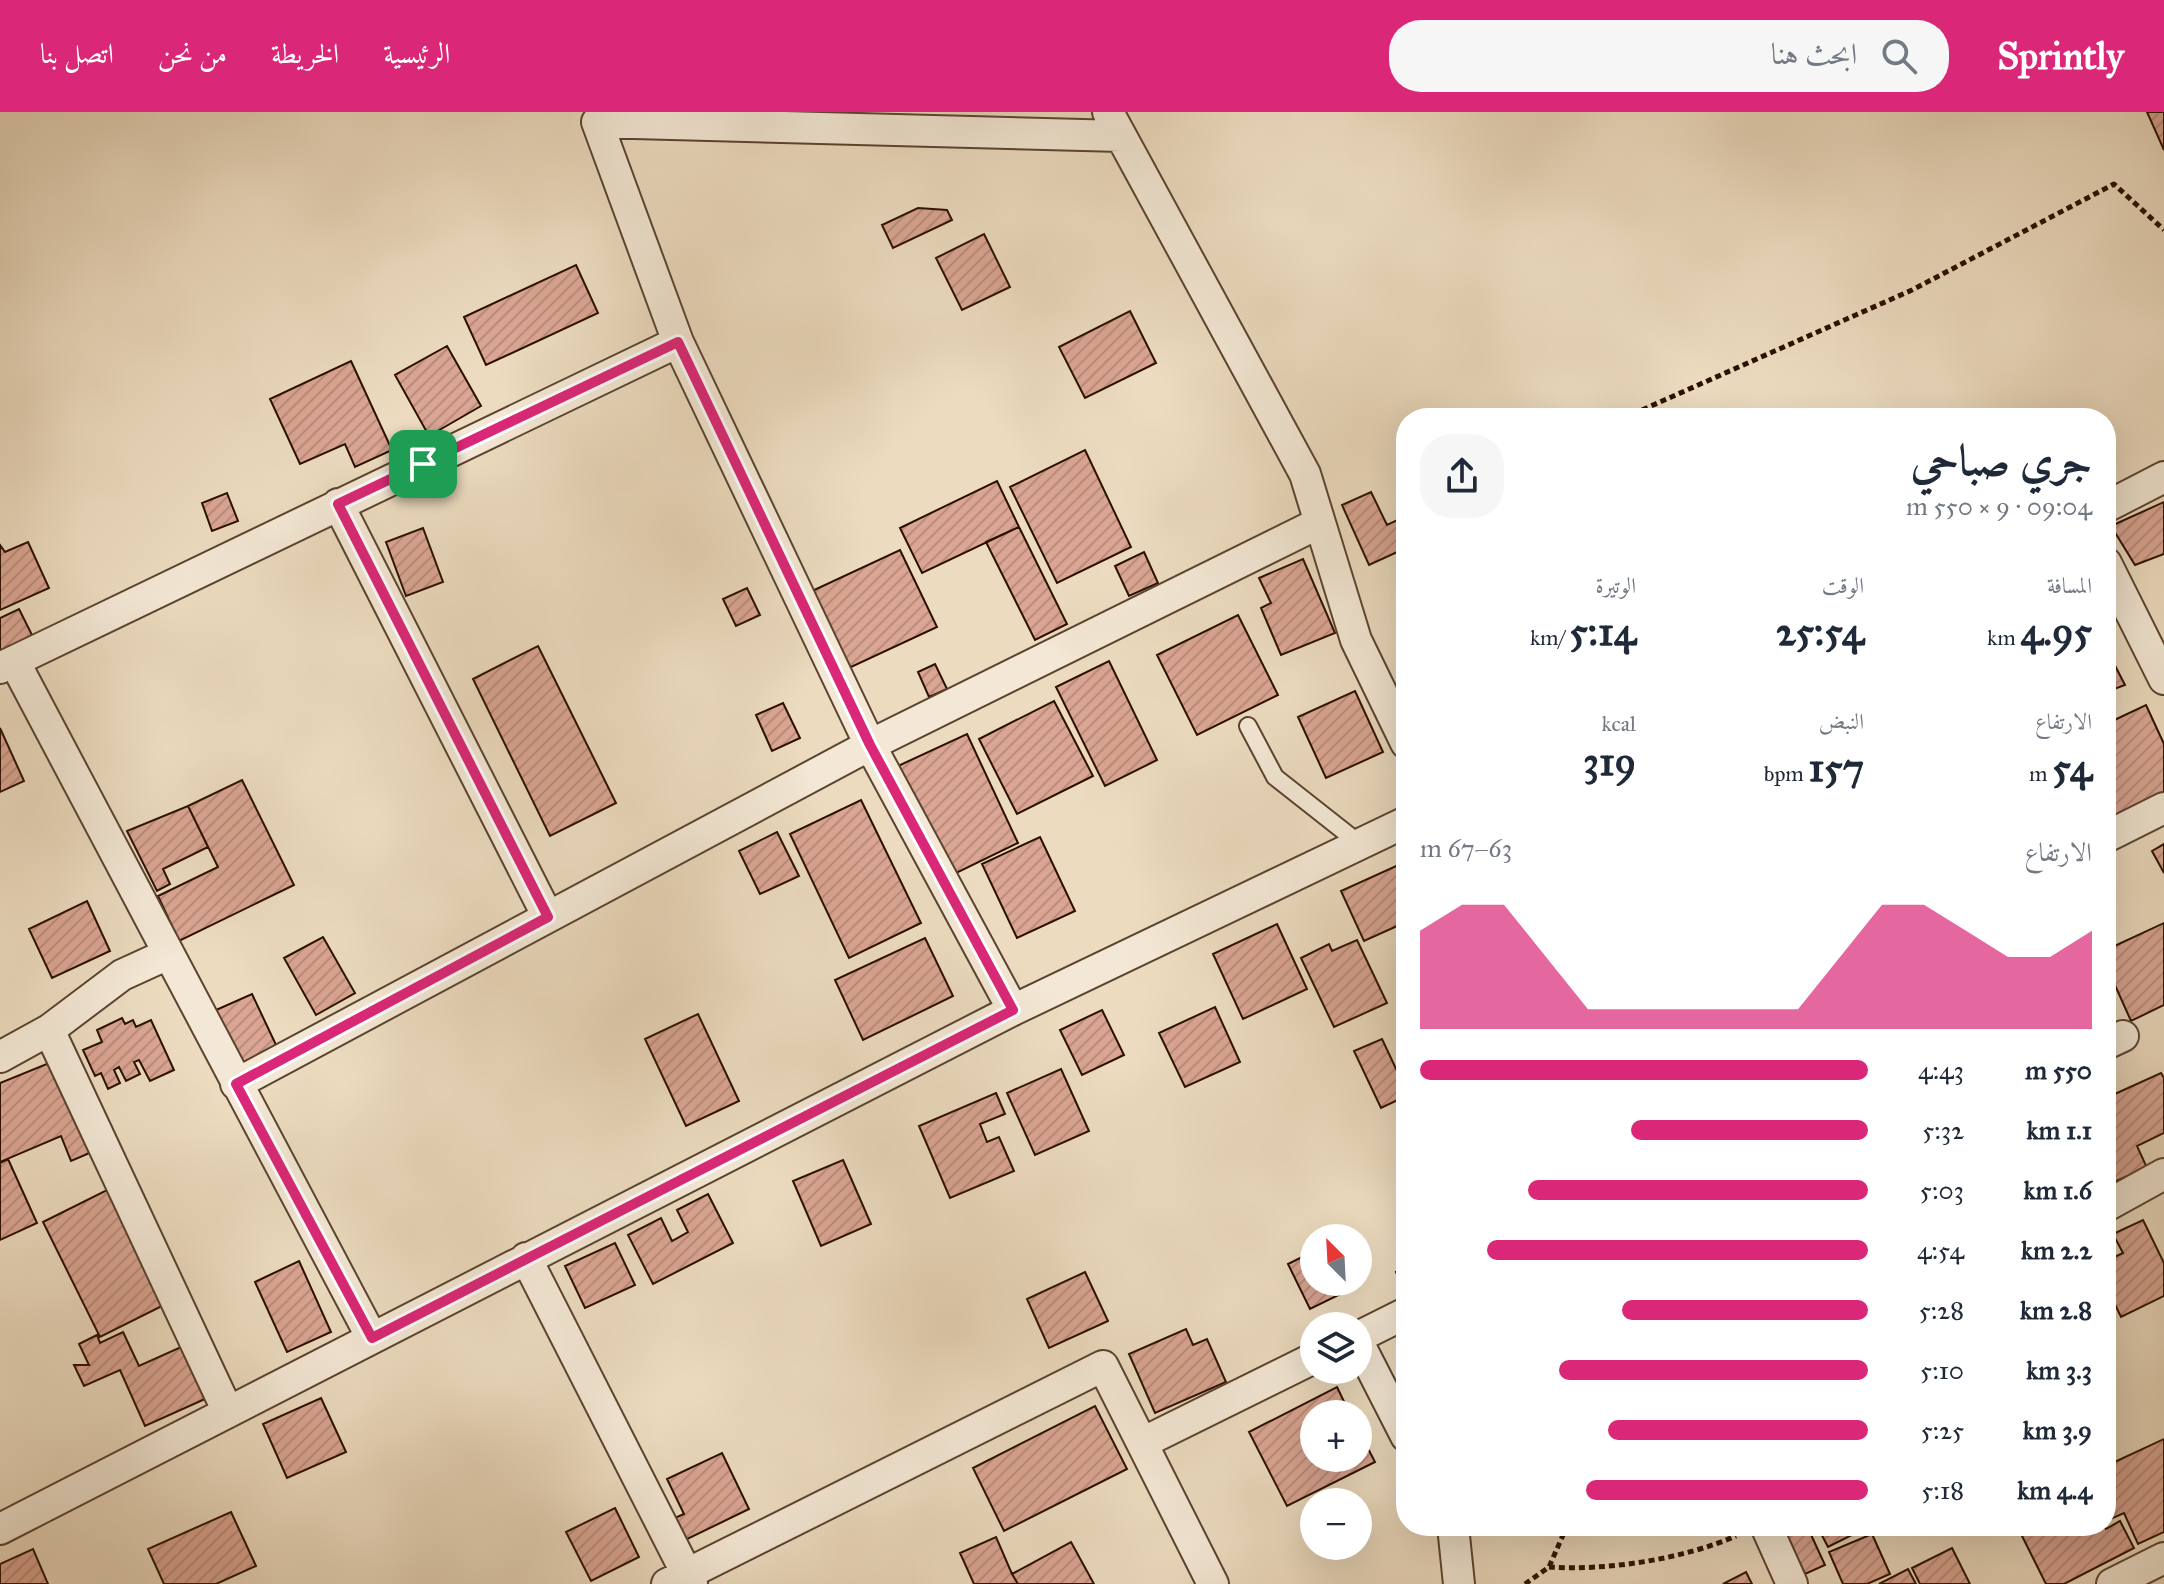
<!DOCTYPE html>
<html lang="ar">
<head>
<meta charset="utf-8">
<style>
	:root { --surface:#fff; --page:#f6f6f7; --text:#1f2937; --muted:#747a83; --accent:#db2777 }
	body { margin:0; font-family:"IM FELL Great Primer",Amiri,serif; background:var(--page); color:var(--text); direction:rtl; height:100vh; display:flex; flex-direction:column; font-size:30px; white-space:nowrap }
	* { box-sizing:border-box; margin:0 }
	p { font-size:26px; color:var(--muted) }
	.icon { flex:none; width:44px; height:44px; fill:none; stroke:currentColor; stroke-width:2; stroke-linecap:round; stroke-linejoin:round }
	.map { position:relative; flex:1; overflow:hidden; direction:ltr }
	.panel { position:absolute; left:1396px; top:296px; width:720px; height:1128px; display:flex; flex-direction:column; background:var(--surface); border-radius:32px; box-shadow:0 8px 32px #0002; direction:rtl }
	.panel>* { flex:none }
	.needle { width:52px; rotate:336deg }
	.fabs { position:absolute; left:1300px; top:1112px; display:grid; gap:16px }
	.fabs a { display:grid; place-items:center; width:72px; height:72px; border-radius:50%; background:var(--surface); box-shadow:0 8px 32px #0002; font-size:40px }
	.pin { position:absolute; display:grid; place-items:center; width:68px; height:68px; color:#fff; margin:-34px; border-radius:16px; box-shadow:0 4px 12px #0006 }
	.round { display:grid; place-items:center; flex:none; width:84px; height:84px; border-radius:32px; background:var(--page) }
	.head { display:flex; align-items:center; justify-content:space-between; height:136px; padding:0 24px }
	h1 { font-size:44px; font-weight:700; line-height:60px }
	.metrics { display:grid; grid-template-columns:repeat(3,1fr); gap:12px; height:136px; padding:8px 24px }
	.metrics div { display:grid; align-content:center }
	.metrics b { font-size:40px; font-weight:700 }
	.metrics small { font-size:22px; font-weight:400 }
	.metrics p { font-size:22px }
	.chart { height:224px; padding:16px 24px }
	.chart p { display:flex; justify-content:space-between }
	.chart svg { width:100%; height:144px; margin-top:8px; fill:var(--accent); opacity:.7 }
	ul { padding:0 24px; list-style:none; font-size:26px }
	li { display:grid; grid-template-columns:128px 96px 1fr; align-items:center; height:60px }
	li i { height:20px; border-radius:10px; background:var(--accent) }
	header { display:flex; align-items:center; gap:48px; box-sizing:border-box; height:112px; padding:0 40px; background:var(--accent); color:#fff }
	header strong { font-size:38px }
	nav { display:flex; gap:44px; margin-inline-start:auto; font-size:28px }
	.search { width:560px; height:72px; background:var(--page); display:flex; align-items:center; gap:20px; box-sizing:border-box; padding:0 28px; border-radius:32px; color:var(--muted); font-size:30px }
	.map>svg:first-child { display:block }
	.building { fill:url(#building-hatch); stroke:#2b1000; stroke-width:2 }
	.lines { fill:none; stroke-linecap:round; stroke-linejoin:round }
	.lane-casing { stroke:#5b4330; stroke-width:20 }
	.street-casing { stroke:#5b4330; stroke-width:34 }
	.path { stroke:#2b1000; stroke-width:5; stroke-dasharray:6 4; stroke-linecap:butt }
	.lane { stroke:#f3e8d5; stroke-width:16 }
	.street { stroke:#f3e8d5; stroke-width:30 }
	.route-casing { stroke:#fff; stroke-width:16 }
	.route { stroke:#db2777; stroke-width:10 }
</style>
</head>
<body>
<header>
<strong>Sprintly</strong>
<div class="search"><svg class="icon" aria-label="search" viewBox="0 0 24 24"><circle cx="10" cy="10" r="6"/><path d="M15 15l6 6"/></svg>ابحث هنا</div>
<nav><a>الرئيسية</a><a>الخريطة</a><a>من نحن</a><a>اتصل بنا</a></nav>
</header>
<div class="map">
<svg width="2164" height="1472" viewBox="0 0 2164 1472">
	<defs>
		<pattern id="building-hatch" width="6" height="6" patternUnits="userSpaceOnUse" patternTransform="scale(2)"><rect width="6" height="6" fill="#daa592"/><path d="M-1 1l2-2M0 6l6-6M5 7l2-2" fill="none" stroke="#bb8d7c"/></pattern>
	</defs>
	<rect width="100%" height="100%" fill="#ecdbbf"/>
	<filter id="stains"><feTurbulence type="fractalNoise" baseFrequency=".0025" numOctaves="4"/><feColorMatrix values="0 0 0 0 .2 0 0 0 0 .09 0 0 0 0 .02 0 0 0 .5 -.17"/></filter>
	<radialGradient id="worn" r=".72"><stop offset=".6" stop-color="#630" stop-opacity="0"/><stop offset="1" stop-color="#630" stop-opacity=".3"/></radialGradient>
	<!-- building -->
	<path class="building" d="M 2147,0 L 2164,0 L 2164,38 Z
		M 918,96 L 947,98 L 952,108 L 893,136 L 882,113 Z
		M 984,122 L 1010,175 L 962,198 L 936,146 Z
		M 576,153 L 598,201 L 486,253 L 464,205 Z
		M 1130,199 L 1156,251 L 1085,286 L 1059,235 Z
		M 447,234 L 481,294 L 429,324 L 395,263 Z
		M 351,249 L 392,338 L 355,355 L 345,332 L 300,352 L 270,287 Z
		M 1085,338 L 1131,435 L 1057,471 L 1010,375 Z
		M 997,369 L 1019,415 L 922,461 L 900,416 Z
		M 1371,380 L 1387,413 L 1406,404 L 1406,436 L 1369,453 L 1342,393 Z
		M 227,381 L 238,409 L 212,419 L 202,391 Z
		M 2164,390 L 2164,442 L 2135,453 L 2111,414 Z
		M 1019,415 L 1067,512 L 1035,528 L 986,430 Z
		M 423,416 L 443,470 L 406,484 L 386,430 Z
		M 28,430 L 49,476 L 0,498 L 0,433 L 5,440 Z
		M 900,438 L 937,515 L 849,556 L 812,479 Z
		M 1144,440 L 1158,471 L 1129,484 L 1115,454 Z
		M 1303,447 L 1335,521 L 1281,543 L 1261,496 L 1271,491 L 1259,466 Z
		M 747,476 L 760,503 L 736,514 L 723,487 Z
		M 19,497 L 33,525 L 0,541 L 0,506 Z
		M 1238,503 L 1278,583 L 1197,623 L 1157,543 Z
		M 538,534 L 616,691 L 550,724 L 473,567 Z
		M 2106,536 L 2125,573 L 2106,580 Z
		M 1109,549 L 1157,648 L 1105,674 L 1056,575 Z
		M 935,552 L 947,577 L 929,585 L 918,560 Z
		M 1355,579 L 1383,640 L 1326,666 L 1298,605 Z
		M 1054,589 L 1093,664 L 1017,702 L 979,627 Z
		M 783,591 L 800,626 L 772,639 L 756,603 Z
		M 2146,593 L 2164,632 L 2164,691 L 2106,718 L 2106,612 Z
		M 0,616 L 24,669 L 0,680 Z
		M 967,622 L 1018,731 L 950,764 L 898,654 Z
		M 242,668 L 294,773 L 179,829 L 158,784 L 218,755 L 188,694 Z
		M 861,688 L 921,811 L 849,846 L 790,722 Z
		M 188,694 L 208,735 L 163,757 L 170,772 L 157,779 L 127,719 Z
		M 777,720 L 799,764 L 760,782 L 739,739 Z
		M 1040,725 L 1075,799 L 1017,826 L 982,752 Z
		M 2164,732 L 2164,761 L 2152,739 Z
		M 1405,750 L 1406,810 L 1364,829 L 1341,779 Z
		M 87,789 L 110,839 L 52,866 L 29,817 Z
		M 2164,811 L 2164,893 L 2131,909 L 2106,853 L 2106,838 Z
		M 1277,812 L 1307,877 L 1243,907 L 1213,842 Z
		M 323,825 L 355,881 L 316,903 L 284,846 Z
		M 925,826 L 953,884 L 863,928 L 835,868 Z
		M 1357,828 L 1387,891 L 1334,915 L 1301,846 L 1329,832 L 1332,839 Z
		M 252,882 L 277,935 L 241,952 L 216,898 Z
		M 1215,895 L 1240,950 L 1185,975 L 1159,921 Z
		M 1102,898 L 1124,943 L 1082,963 L 1060,918 Z
		M 698,902 L 739,989 L 686,1014 L 645,927 Z
		M 122,906 L 125,912 L 133,908 L 136,915 L 151,908 L 174,958 L 150,969 L 139,948 L 134,950 L 140,962 L 126,969 L 119,955 L 114,958 L 120,971 L 108,977 L 101,961 L 95,964 L 83,938 L 102,930 L 97,918 Z
		M 1382,927 L 1406,978 L 1406,984 L 1381,996 L 1354,939 Z
		M 54,949 L 92,1040 L 71,1049 L 61,1024 L 0,1050 L 0,971 Z
		M 1061,957 L 1089,1019 L 1035,1043 L 1007,981 Z
		M 2161,961 L 2164,966 L 2164,1021 L 2137,1034 L 2147,1056 L 2116,1069 L 2109,1062 L 2106,1064 L 2106,986 Z
		M 996,981 L 1005,1002 L 980,1012 L 987,1030 L 999,1025 L 1014,1059 L 950,1086 L 919,1014 Z
		M 8,1047 L 37,1111 L 0,1128 L 0,1051 Z
		M 843,1048 L 871,1112 L 821,1134 L 793,1069 Z
		M 111,1076 L 168,1191 L 100,1225 L 43,1110 Z
		M 708,1082 L 733,1131 L 653,1172 L 628,1123 L 661,1106 L 672,1129 L 688,1120 L 677,1098 Z
		M 2143,1108 L 2164,1151 L 2164,1184 L 2121,1205 L 2106,1174 L 2106,1149 L 2123,1141 L 2113,1122 Z
		M 615,1131 L 635,1173 L 585,1196 L 565,1154 Z
		M 1314,1139 L 1314,1170 L 1358,1170 L 1359,1173 L 1310,1197 L 1288,1152 Z
		M 299,1149 L 331,1220 L 287,1240 L 255,1170 Z
		M 1406,1155 L 1406,1183 L 1396,1160 Z
		M 1085,1160 L 1108,1209 L 1049,1236 L 1027,1187 Z
		M 1186,1217 L 1193,1233 L 1207,1227 L 1226,1270 L 1155,1301 L 1129,1242 Z
		M 123,1220 L 139,1254 L 181,1235 L 205,1287 L 145,1314 L 120,1258 L 84,1274 L 74,1253 L 89,1253 L 79,1232 L 97,1223 L 100,1231 Z
		M 1337,1275 L 1350,1302 L 1314,1302 L 1314,1346 L 1358,1346 L 1358,1317 L 1375,1350 L 1287,1394 L 1249,1320 Z
		M 321,1286 L 346,1340 L 287,1366 L 263,1312 Z
		M 1095,1294 L 1127,1357 L 1004,1419 L 973,1356 Z
		M 2164,1327 L 2164,1420 L 2138,1432 L 2124,1401 L 2106,1409 L 2106,1354 Z
		M 722,1341 L 749,1397 L 679,1431 L 668,1409 L 684,1402 L 667,1367 Z
		M 615,1396 L 639,1445 L 591,1469 L 566,1420 Z
		M 231,1400 L 256,1454 L 216,1472 L 164,1472 L 148,1437 Z
		M 2120,1409 L 2134,1436 L 2064,1472 L 2046,1472 L 2021,1422 L 2037,1414 L 2104,1414 L 2106,1417 Z
		M 1807,1414 L 1825,1453 L 1805,1462 L 1783,1415 Z
		M 1817,1414 L 1870,1414 L 1828,1435 Z
		M 1872,1422 L 1890,1462 L 1867,1472 L 1843,1472 L 1829,1440 Z
		M 996,1425 L 1012,1462 L 1018,1472 L 974,1472 L 960,1441 Z
		M 1071,1430 L 1094,1472 L 1018,1472 L 1012,1462 Z
		M 1952,1436 L 1970,1472 L 1920,1472 L 1912,1456 Z
		M 33,1437 L 48,1472 L 0,1472 L 0,1452 Z
		M 1908,1457 L 1916,1472 L 1879,1472 Z
		M 1746,1460 L 1752,1472 L 1723,1472 Z"/>
	<g class="lines">
		<!-- lane casing -->
		<g class="lane-casing">
			<path id="lane" d="M 1248,614 L 1275,665 L 1360,732"/>
		</g>
		<!-- street casing -->
		<g class="street-casing">
			<path id="street" d="M 1108,0 L 1305,362 L 1356,528 L 1406,631
				M 338,392 L 548,805
				M 2106,395 L 2164,365
				M 2106,451 L 2164,567
				M 14,549 L 372,1226
				M 0,556 L 678,230
				M 2106,725 L 2164,696
				M 1013,898 L 870,633 L 678,230 L 597,10 L 1121,24
				M 49,918 L 122,863 L 168,842
				M 2106,932 L 2123,924
				M 0,945 L 49,918 L 228,1300
				M 236,972 L 870,633 L 1319,411
				M 2106,1094 L 2164,1062
				M 526,1146 L 692,1472
				M 1358,1225 L 1406,1201
				M 1358,1230 L 1406,1324
				M 1142,1331 L 1314,1246
				M 1453,1414 L 1459,1472
				M 1766,1414 L 1792,1472
				M 0,1417 L 1013,898 L 1406,710
				M 667,1472 L 1103,1254 L 1213,1472
				M 2112,1472 L 2164,1446"/>
		</g>
		<!-- path -->
		<path class="path" d="M 1624,306 L 1912,178 L 2114,72 L 2164,118
			M 1549,1455 C 1607,1459 1683,1447 1736,1424
			M 1525,1472 L 1549,1455 L 1567,1414"/>
		<!-- lane -->
		<use href="#lane" class="lane"/>
		<!-- street -->
		<use href="#street" class="street"/>
	</g>
	<g class="lines">
		<!-- route casing -->
		<g class="route-casing">
			<path id="route" d="M 678,230 L 870,633 L 1013,898 L 372,1226 L 236,972 L 548,805 L 338,392 Z"/>
		</g>
		<!-- route -->
		<use href="#route" class="route"/>
	</g>
	<rect width="100%" height="100%" filter="url(#stains)"/>
	<rect width="100%" height="100%" fill="url(#worn)"/>
</svg>
<div class="fabs">
<a><svg class="needle" viewBox="-14 -14 28 28"><path d="M0-13l5 13h-10z" fill="#e53935"/><path d="M0 13l5-13h-10z" fill="#747a83"/></svg></a>
<a><svg class="icon" aria-label="layers" viewBox="0 0 24 24"><path d="M12 4l9 5-9 5-9-5zM3 14l9 5 9-5"/></svg></a>
<a>+</a>
<a>−</a>
</div>
<div class="pin" style="left:423px;top:352px;background:#1e9e55"><svg class="icon" aria-label="arrive" viewBox="0 0 24 24"><path d="M6 21V4h12l-3 4 3 4H6"/></svg></div>
<section class="panel">
<div class="head"><div><h1>جري صباحي</h1><p>09:04 · 9 × 550 m</p></div><a class="round"><svg class="icon" aria-label="share" viewBox="0 0 24 24"><path d="M12 15V3M7 8l5-5 5 5M5 13v7h14v-7"/></svg></a></div>
<div class="metrics">
<div><p>المسافة</p><b>4.95<small> km</small></b></div>
<div><p>الوقت</p><b>25:54</b></div>
<div><p>الوتيرة</p><b>5:14<small> /km</small></b></div>
</div>
<div class="metrics">
<div><p>الارتفاع</p><b>54<small> m</small></b></div>
<div><p>النبض</p><b>157<small> bpm</small></b></div>
<div><p>kcal</p><b>319</b></div>
</div>
<div class="chart"><p><span>الارتفاع</span>63–67 m</p>
<svg viewBox="0 0 160 44" preserveAspectRatio="none"><path d="M0 44V14L10 6L20 6L30 22L40 38L50 38L60 38L70 38L80 38L90 38L100 22L110 6L120 6L130 14L140 22L150 22L160 14V44z"/></svg>
</div>
<ul>
<li><b>550 m</b>4:43<i style="width:100%"></i></li>
<li><b>1.1 km</b>5:32<i style="width:53%"></i></li>
<li><b>1.6 km</b>5:03<i style="width:76%"></i></li>
<li><b>2.2 km</b>4:54<i style="width:85%"></i></li>
<li><b>2.8 km</b>5:28<i style="width:55%"></i></li>
<li><b>3.3 km</b>5:10<i style="width:69%"></i></li>
<li><b>3.9 km</b>5:25<i style="width:58%"></i></li>
<li><b>4.4 km</b>5:18<i style="width:63%"></i></li>
</ul>
</section>
</div>
</body>
</html>
